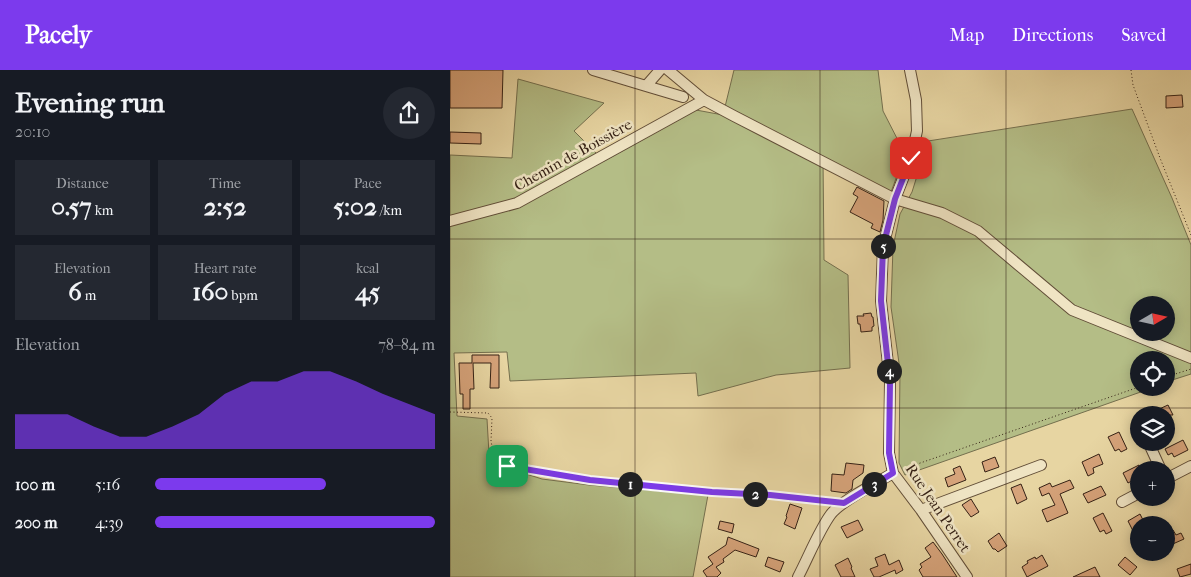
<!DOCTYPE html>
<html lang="en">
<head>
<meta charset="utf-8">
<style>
	:root { --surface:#171b24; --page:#242831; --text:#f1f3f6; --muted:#9ea1a6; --accent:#7c3aed }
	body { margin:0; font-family:"IM FELL French Canon",serif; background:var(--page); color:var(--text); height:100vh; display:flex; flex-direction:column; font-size:19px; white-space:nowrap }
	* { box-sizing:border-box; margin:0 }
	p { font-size:16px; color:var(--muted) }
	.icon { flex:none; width:28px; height:28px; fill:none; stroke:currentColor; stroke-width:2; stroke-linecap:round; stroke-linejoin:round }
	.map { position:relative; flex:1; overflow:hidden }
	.drawer { display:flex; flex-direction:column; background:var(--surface); width:450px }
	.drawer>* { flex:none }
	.needle { width:32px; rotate:81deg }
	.controls { position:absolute; left:680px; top:226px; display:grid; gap:10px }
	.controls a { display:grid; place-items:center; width:45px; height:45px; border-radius:50%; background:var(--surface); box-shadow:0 2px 12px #0003; font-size:25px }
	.pin { position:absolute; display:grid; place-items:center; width:42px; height:42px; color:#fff; margin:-21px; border-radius:10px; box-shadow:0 2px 8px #0006 }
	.km { position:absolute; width:25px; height:25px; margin:-12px; border-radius:50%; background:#222; color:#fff; font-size:14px; line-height:25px; text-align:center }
	.round { display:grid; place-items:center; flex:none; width:52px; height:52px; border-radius:26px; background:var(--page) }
	.headline { display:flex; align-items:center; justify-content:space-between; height:85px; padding:0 15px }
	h1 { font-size:28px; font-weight:700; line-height:38px }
	.figures { display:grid; grid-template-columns:repeat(3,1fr); gap:8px; height:85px; padding:5px 15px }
	.figures div { display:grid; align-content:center; border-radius:0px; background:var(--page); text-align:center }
	.figures b { font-size:25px; font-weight:700 }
	.figures small { font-size:14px; font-weight:400 }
	.figures p { font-size:14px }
	.chart { height:140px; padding:10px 15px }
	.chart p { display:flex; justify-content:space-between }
	.chart svg { width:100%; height:90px; margin-top:5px; fill:var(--accent); opacity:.7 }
	ul { padding:0 15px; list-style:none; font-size:16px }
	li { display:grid; grid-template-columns:80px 60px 1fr; align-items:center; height:38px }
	li i { height:12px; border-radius:6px; background:var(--accent) }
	header { display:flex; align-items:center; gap:30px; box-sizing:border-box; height:70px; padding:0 25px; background:var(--accent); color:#fff }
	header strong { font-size:24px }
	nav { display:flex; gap:28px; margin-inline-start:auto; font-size:18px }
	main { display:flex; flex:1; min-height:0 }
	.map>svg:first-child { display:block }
	.green { fill:#b4bd86; stroke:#746f4e; fill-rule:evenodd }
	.building { fill:#d6a37a; stroke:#352115 }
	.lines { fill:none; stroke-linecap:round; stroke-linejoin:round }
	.minor-casing { stroke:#624e38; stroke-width:12 }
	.path { stroke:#352115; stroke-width:1; stroke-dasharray:1 2.5; stroke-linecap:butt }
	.minor { stroke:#efe4c3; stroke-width:10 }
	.route-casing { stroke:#fff; stroke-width:10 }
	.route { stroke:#7c3aed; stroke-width:6 }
	.grid { fill:none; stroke:#352115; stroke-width:1; stroke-opacity:0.55 }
	.labels { text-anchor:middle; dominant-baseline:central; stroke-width:5; stroke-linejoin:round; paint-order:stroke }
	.street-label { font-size:15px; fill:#352115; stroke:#efe4c3 }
</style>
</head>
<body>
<header>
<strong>Pacely</strong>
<nav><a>Map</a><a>Directions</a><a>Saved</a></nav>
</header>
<main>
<section class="drawer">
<div class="headline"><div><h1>Evening run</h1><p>20:10</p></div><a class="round"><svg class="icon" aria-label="share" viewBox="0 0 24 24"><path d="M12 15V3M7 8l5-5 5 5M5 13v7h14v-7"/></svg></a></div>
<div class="figures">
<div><p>Distance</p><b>0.57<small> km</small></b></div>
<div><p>Time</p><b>2:52</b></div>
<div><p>Pace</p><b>5:02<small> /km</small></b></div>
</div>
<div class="figures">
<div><p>Elevation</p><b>6<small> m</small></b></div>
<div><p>Heart rate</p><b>160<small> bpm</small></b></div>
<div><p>kcal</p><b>45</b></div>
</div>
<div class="chart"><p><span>Elevation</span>78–84 m</p>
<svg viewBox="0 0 160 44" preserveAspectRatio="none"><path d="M0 44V27L10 27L20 27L30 33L40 38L50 38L60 33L70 27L80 17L90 11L100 11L110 6L120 6L130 11L140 17L150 22L160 27V44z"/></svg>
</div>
<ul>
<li><b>100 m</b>5:16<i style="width:61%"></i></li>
<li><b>200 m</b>4:39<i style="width:100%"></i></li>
</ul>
</section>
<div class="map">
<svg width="741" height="507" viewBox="0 0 741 507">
	<rect width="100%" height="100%" fill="#e7d5a2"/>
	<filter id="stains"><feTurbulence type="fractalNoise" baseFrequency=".004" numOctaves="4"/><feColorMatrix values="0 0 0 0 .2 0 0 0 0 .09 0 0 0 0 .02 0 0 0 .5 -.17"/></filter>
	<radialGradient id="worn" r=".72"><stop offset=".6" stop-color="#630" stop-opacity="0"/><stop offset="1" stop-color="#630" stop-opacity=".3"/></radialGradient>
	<!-- green -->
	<path class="green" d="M 284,0 L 428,0 L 433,41 L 455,84 L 441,122 L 373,88 L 374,190 L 398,205 L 400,298 L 326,305 L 248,326 L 246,303 L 60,311 L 57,282 L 4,283 L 7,346 L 37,349 L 39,384 L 54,397 L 92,409 L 139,415 L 258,425 L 243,507 L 0,507 L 0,85 L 62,88 L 68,9 L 154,33 L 124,61 L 154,91 L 246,40 L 273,45 Z
		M 682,39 L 722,128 L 741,175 L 741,304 L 716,312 L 716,290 L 689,290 L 689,318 L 702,318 L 455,405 L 449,393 L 450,300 L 441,237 L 443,177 L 450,144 L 462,122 L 478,71 ZM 689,235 L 716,235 L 716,262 L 689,262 Z"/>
	<!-- building -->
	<path class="building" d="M 0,0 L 53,0 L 52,38 L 0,38 Z
		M 732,25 L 733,37 L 716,38 L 716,26 Z
		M 0,62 L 31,63 L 31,74 L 0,73 Z
		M 407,117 L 434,131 L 433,150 L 430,162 L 421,158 L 423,154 L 400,142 L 408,127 L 403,124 Z
		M 421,243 L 422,247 L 423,247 L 424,256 L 422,257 L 422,261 L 411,262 L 410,254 L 408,254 L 407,246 L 414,246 L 413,244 Z
		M 22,285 L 49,285 L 49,318 L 40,318 L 41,293 L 23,293 L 24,319 L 20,319 L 20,339 L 13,339 L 13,324 L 10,324 L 9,293 L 22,293 Z
		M 718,335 L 723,345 L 696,345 Z
		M 669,362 L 677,379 L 671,382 L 669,379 L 665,381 L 658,367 Z
		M 733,370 L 738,380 L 724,387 L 722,383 L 718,385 L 715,379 Z
		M 649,384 L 653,394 L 643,398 L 644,403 L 638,406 L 632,392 Z
		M 545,387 L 549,397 L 535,402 L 532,392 Z
		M 396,393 L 414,395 L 413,403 L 403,410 L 402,419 L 396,423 L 381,421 L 382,404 L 394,405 Z
		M 689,395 L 689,407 L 678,413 L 673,403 Z
		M 510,396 L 516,410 L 498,417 L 495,408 L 505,404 L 503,399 Z
		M 620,410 L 624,418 L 610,424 L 618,443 L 597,452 L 592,440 L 605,435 L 599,423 L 592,426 L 589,418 L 600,413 L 602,417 Z
		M 571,414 L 577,429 L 567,434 L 561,418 Z
		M 651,416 L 656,425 L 638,433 L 633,424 Z
		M 521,429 L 529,442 L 521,447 L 512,435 Z
		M 340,434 L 352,438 L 345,459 L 334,454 L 337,447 L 336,446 Z
		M 653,443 L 662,461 L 656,464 L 654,460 L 650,462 L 643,448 Z
		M 690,444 L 695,454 L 689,455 L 689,457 L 683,461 L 678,451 Z
		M 408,450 L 413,460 L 397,468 L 391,457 Z
		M 270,451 L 284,454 L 282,463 L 268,459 Z
		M 723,460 L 726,465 L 731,463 L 734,469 L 716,477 L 716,463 Z
		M 549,463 L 557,476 L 548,482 L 545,479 L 543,479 L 538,471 Z
		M 278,467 L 309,479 L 306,487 L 285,480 L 273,489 L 274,492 L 266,497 L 271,503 L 267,507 L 257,507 L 253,501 L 263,494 L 258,487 L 276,475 Z
		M 483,472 L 492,484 L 507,507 L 473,507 L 469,500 L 472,497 L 470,494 L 481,487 L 475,478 Z
		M 435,484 L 439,495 L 449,490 L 453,500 L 446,504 L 445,500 L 429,507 L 424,507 L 420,499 L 428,496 L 425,488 Z
		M 592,485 L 598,496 L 577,507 L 572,497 L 578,493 L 577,491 L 585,487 L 586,489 Z
		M 318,487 L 334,492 L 330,502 L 315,496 Z
		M 675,487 L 687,497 L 680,505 L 668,495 Z
		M 398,488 L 402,497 L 401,498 L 405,507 L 391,507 L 385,495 Z
		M 741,494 L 741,504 L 730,507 L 727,499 Z
		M 645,497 L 650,507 L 623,507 Z"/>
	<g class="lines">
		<!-- minor casing -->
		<g class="minor-casing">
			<path id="minor" d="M 143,0 L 196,16 L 210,0
				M 218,0 L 254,30 L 284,46 L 445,129 L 492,143 L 528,161 L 622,240 L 741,288
				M 460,0 L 466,30 L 467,61 L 461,88 L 445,129 L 433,177 L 431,231 L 440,312 L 439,383 L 443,403 L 471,440 L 517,507
				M 196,16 L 233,27
				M 0,151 L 67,133 L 254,30
				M 700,376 L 711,400
				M 716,409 L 741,396
				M 672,432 L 689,423
				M 471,440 L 591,395
				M 348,507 C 358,488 369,460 381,444 C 392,430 427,413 443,403"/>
		</g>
		<!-- path -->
		<path class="path" d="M 681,0 L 683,15 L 710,88 L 741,165
			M 716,307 L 741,299
			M 0,342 L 38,343 L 42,348 L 41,371 L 43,382 L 57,396 L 140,411 L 262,422 L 320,425 L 381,431
			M 453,399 L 689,317"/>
		<!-- minor -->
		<use href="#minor" class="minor"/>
	</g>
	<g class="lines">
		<!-- route casing -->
		<g class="route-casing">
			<path id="route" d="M 57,396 L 140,410 L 262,422 L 320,425 L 394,433 L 443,403 L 439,383 L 440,312 L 431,231 L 433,177 L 445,129 L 461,88"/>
		</g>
		<!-- route -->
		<use href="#route" class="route"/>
	</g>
	<!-- grid -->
	<path class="grid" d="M 185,0 L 185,507M 370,0 L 370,507M 556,0 L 556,507M 0,169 L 741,169M 0,338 L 741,338"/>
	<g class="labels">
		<!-- street labels -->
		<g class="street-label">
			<text transform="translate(123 85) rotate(-29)">Chemin de Boissière</text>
			<text transform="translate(488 438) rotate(56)">Rue Jean Perret</text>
		</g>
	</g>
	<rect width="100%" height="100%" filter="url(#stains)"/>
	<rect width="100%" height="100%" fill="url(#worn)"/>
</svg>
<div class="controls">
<a><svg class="needle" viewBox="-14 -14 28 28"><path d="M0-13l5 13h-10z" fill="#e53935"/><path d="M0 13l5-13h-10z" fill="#9ea1a6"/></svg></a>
<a><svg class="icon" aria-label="locate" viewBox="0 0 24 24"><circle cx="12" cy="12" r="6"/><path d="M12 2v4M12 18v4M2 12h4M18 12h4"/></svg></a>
<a><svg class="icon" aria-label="layers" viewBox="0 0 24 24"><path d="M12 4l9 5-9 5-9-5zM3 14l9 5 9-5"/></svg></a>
<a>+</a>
<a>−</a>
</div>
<div class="pin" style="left:57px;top:396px;background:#1e9e55"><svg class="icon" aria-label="arrive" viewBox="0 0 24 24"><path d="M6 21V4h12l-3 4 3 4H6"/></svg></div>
<div class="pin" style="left:461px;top:88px;background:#d93025"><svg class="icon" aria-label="check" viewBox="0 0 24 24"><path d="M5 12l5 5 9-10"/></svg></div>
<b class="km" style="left:180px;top:414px">1</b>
<b class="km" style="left:305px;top:424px">2</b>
<b class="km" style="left:424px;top:414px">3</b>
<b class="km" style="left:439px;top:301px">4</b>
<b class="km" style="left:433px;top:176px">5</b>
</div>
</main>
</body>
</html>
